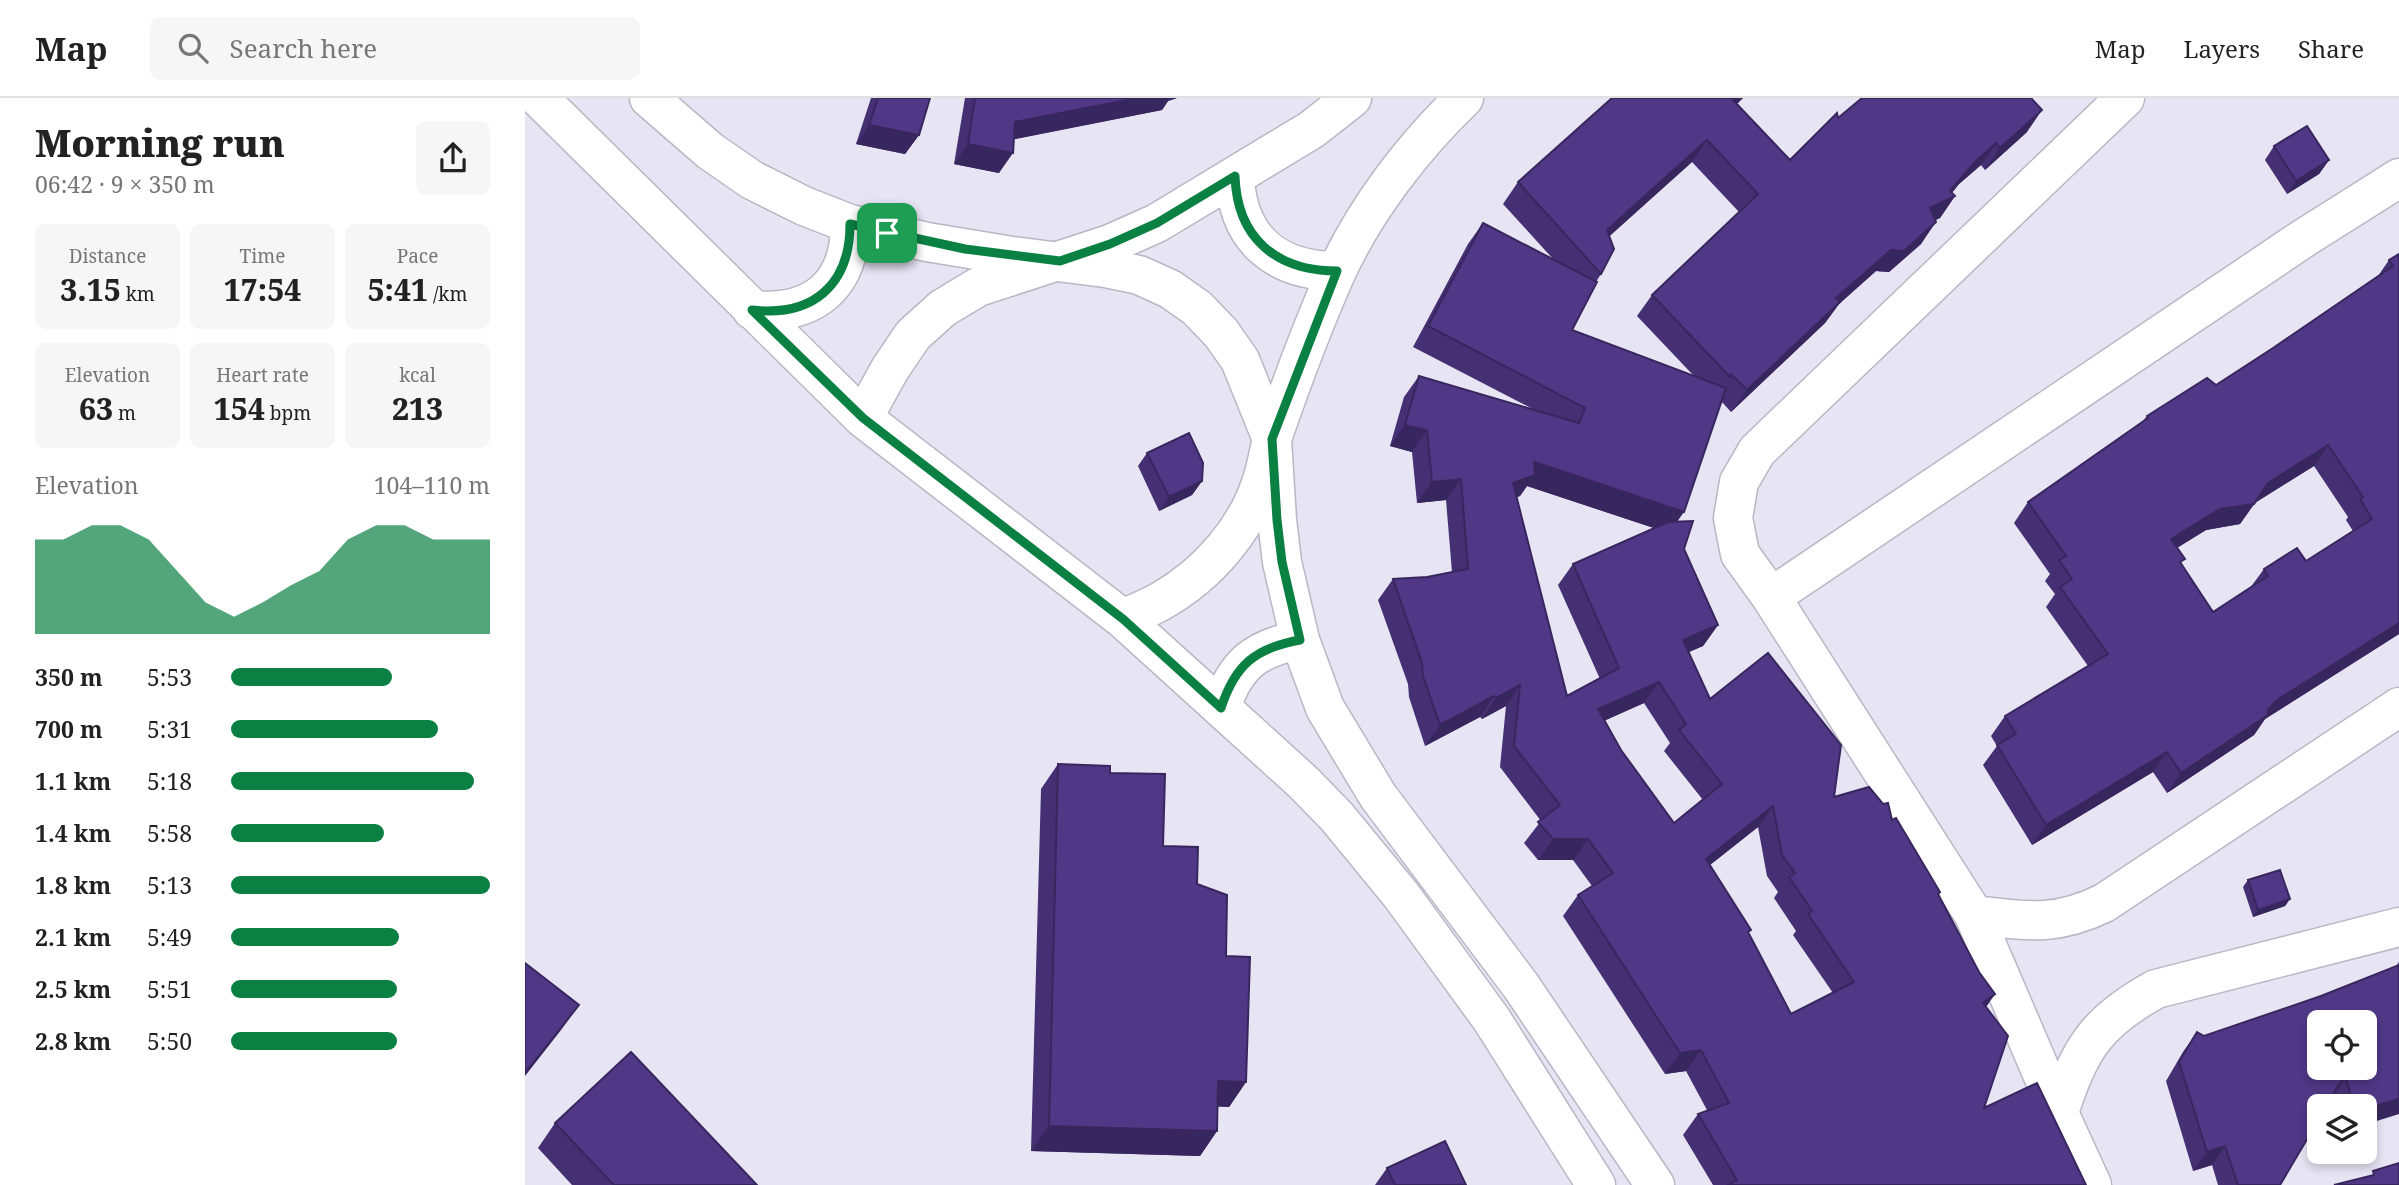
<!DOCTYPE html>
<html lang="en">
<head>
<meta charset="utf-8">
<style>
	:root { --surface:#fff; --page:#f6f6f6; --text:#222; --muted:#767676; --line:#e0e0e0; --accent:#0b8043 }
	body { margin:0; font-family:"Noto Serif",serif; background:var(--page); color:var(--text); height:100vh; display:flex; flex-direction:column; font-size:26px; white-space:nowrap }
	* { box-sizing:border-box; margin:0 }
	p { font-size:23px; color:var(--muted) }
	.icon { flex:none; width:38px; height:38px; fill:none; stroke:currentColor; stroke-width:2; stroke-linecap:round; stroke-linejoin:round }
	.map { position:relative; flex:1; overflow:hidden }
	.drawer { display:flex; flex-direction:column; background:var(--surface); width:525px }
	.drawer>* { flex:none }
	.buttons { position:absolute; left:1782px; top:912px; display:grid; gap:14px }
	.buttons a { display:grid; place-items:center; width:70px; height:70px; border-radius:10px; background:var(--surface); box-shadow:0 4px 10px #0003; font-size:35px }
	.pin { position:absolute; display:grid; place-items:center; width:60px; height:60px; color:#fff; margin:-30px; border-radius:14px; box-shadow:0 4px 10px #0006 }
	.round { display:grid; place-items:center; flex:none; width:74px; height:74px; border-radius:10px; background:var(--page) }
	.head { display:flex; align-items:center; justify-content:space-between; height:119px; padding:0 35px }
	h1 { font-size:38px; font-weight:800; line-height:52px }
	.stats { display:grid; grid-template-columns:repeat(3,1fr); gap:10px; height:119px; padding:7px 35px }
	.stats div { display:grid; align-content:center; border-radius:10px; background:var(--page); text-align:center }
	.stats b { font-size:30px; font-weight:800 }
	.stats small { font-size:19px; font-weight:400 }
	.stats p { font-size:19px }
	.chart { height:196px; padding:14px 35px }
	.chart p { display:flex; justify-content:space-between }
	.chart svg { width:100%; height:126px; margin-top:7px; fill:var(--accent); opacity:.7 }
	ul { padding:0 35px; list-style:none; font-size:23px }
	li { display:grid; grid-template-columns:112px 84px 1fr; align-items:center; height:52px }
	li i { height:18px; border-radius:9px; background:var(--accent) }
	header { display:flex; align-items:center; gap:42px; box-sizing:border-box; height:98px; padding:0 35px; background:var(--surface); border-bottom:2px solid var(--line) }
	header strong { font-size:33px }
	nav { display:flex; gap:38px; margin-inline-start:auto; font-size:24px }
	.search { width:490px; height:63px; background:var(--page); display:flex; align-items:center; gap:18px; box-sizing:border-box; padding:0 24px; border-radius:10px; color:var(--muted); font-size:26px }
	main { display:flex; flex:1; min-height:0 }
	.map>svg:first-child { display:block }
	.lines { fill:none; stroke-linecap:round; stroke-linejoin:round }
	.minor-casing { stroke:#b9b7c5; stroke-width:41 }
	.minor { stroke:#fff; stroke-width:38 }
	.wall { fill:#453073; fill-rule:evenodd }
	.shaded-wall { fill:#38275e }
	.building { fill:#503886; stroke:#38275e; stroke-width:2; fill-rule:evenodd }
	.route-casing { stroke:#fff; stroke-width:14 }
	.route { stroke:#0b8043; stroke-width:9 }
</style>
</head>
<body>
<header>
<strong>Map</strong>
<div class="search"><svg class="icon" aria-label="search" viewBox="0 0 24 24"><circle cx="10" cy="10" r="6"/><path d="M15 15l6 6"/></svg>Search here</div>
<nav><a>Map</a><a>Layers</a><a>Share</a></nav>
</header>
<main>
<section class="drawer">
<div class="head"><div><h1>Morning run</h1><p>06:42 · 9 × 350 m</p></div><a class="round"><svg class="icon" aria-label="share" viewBox="0 0 24 24"><path d="M12 15V3M7 8l5-5 5 5M5 13v7h14v-7"/></svg></a></div>
<div class="stats">
<div><p>Distance</p><b>3.15<small> km</small></b></div>
<div><p>Time</p><b>17:54</b></div>
<div><p>Pace</p><b>5:41<small> /km</small></b></div>
</div>
<div class="stats">
<div><p>Elevation</p><b>63<small> m</small></b></div>
<div><p>Heart rate</p><b>154<small> bpm</small></b></div>
<div><p>kcal</p><b>213</b></div>
</div>
<div class="chart"><p><span>Elevation</span>104–110 m</p>
<svg viewBox="0 0 160 44" preserveAspectRatio="none"><path d="M0 44V11L10 11L20 6L30 6L40 11L50 22L60 33L70 38L80 33L90 27L100 22L110 11L120 6L130 6L140 11L150 11L160 11V44z"/></svg>
</div>
<ul>
<li><b>350 m</b>5:53<i style="width:62%"></i></li>
<li><b>700 m</b>5:31<i style="width:80%"></i></li>
<li><b>1.1 km</b>5:18<i style="width:94%"></i></li>
<li><b>1.4 km</b>5:58<i style="width:59%"></i></li>
<li><b>1.8 km</b>5:13<i style="width:100%"></i></li>
<li><b>2.1 km</b>5:49<i style="width:65%"></i></li>
<li><b>2.5 km</b>5:51<i style="width:64%"></i></li>
<li><b>2.8 km</b>5:50<i style="width:64%"></i></li>
</ul>
</section>
<div class="map">
<svg width="1874" height="1087" viewBox="0 0 1874 1087">
	<rect width="100%" height="100%" fill="#e7e4f4"/>
	<g class="lines">
		<!-- minor casing -->
		<g class="minor-casing">
			<path id="minor" d="M 14,0 L 338,320 L 598,521 L 779,685 L 812,719 L 876,797 L 967,922 L 1071,1087
				M 124,0 L 185,53 L 227,82 L 279,108 L 325,126 L 402,144 L 487,158 L 580,170 L 614,177 L 645,191 L 672,210 L 696,235 L 715,262 L 747,341 L 752,422 L 757,464 L 775,542 L 800,610 L 853,698 L 996,888 L 1130,1087
				M 710,78 C 712,141 751,173 812,173
				M 227,212 C 288,218 325,188 325,126
				M 338,320 L 365,271 L 388,237 L 418,210 L 453,189 L 585,146 L 632,125 L 786,32 L 827,0
				M 1246,499 L 1779,140 L 1874,80
				M 598,521 C 610,515 624,510 636,503 C 682,477 723,431 738,379 C 742,366 744,351 748,338 C 767,283 788,227 811,175 C 841,110 888,49 939,0
				M 696,610 C 710,567 730,550 775,542
				M 1449,817 C 1501,823 1530,829 1579,805 L 1874,609
				M 1534,1015 C 1554,951 1571,924 1631,891 L 1874,829
				M 1567,1087 L 1534,1015 L 1449,817 L 1246,499 L 1215,456 L 1208,420 L 1214,384 L 1232,353 L 1600,0"/>
		</g>
		<!-- minor -->
		<use href="#minor" class="minor"/>
	</g>
	<!-- wall -->
	<path class="wall" d="M 346,0 L 405,0 L 394,37 L 380,56 L 331,46 Z
		M 440,0 L 652,0 L 643,3 L 637,12 L 489,41 L 474,75 L 429,66 Z
		M 1087,0 L 1218,0 L 1212,6 L 1265,62 L 1313,20 L 1502,34 L 1460,72 L 1456,67 L 1434,86 L 1427,95 L 1430,98 L 1415,120 L 1410,122 L 1396,146 L 1364,174 L 1351,173 L 1314,206 L 1300,225 L 1206,314 L 1196,303 L 1152,424 L 1159,451 L 1193,527 L 1178,548 L 1164,554 L 1185,601 L 1309,699 L 1367,722 L 1414,797 L 1454,874 L 1470,896 L 1461,909 L 1459,1010 L 1561,1087 L 1188,1087 L 1158,1037 L 1173,1016 L 1182,1012 L 1161,973 L 1140,976 L 1038,818 L 1053,797 L 1067,788 L 1048,762 L 1013,762 L 999,745 L 1016,723 L 975,669 L 981,608 L 957,621 L 955,619 L 900,648 L 884,599 L 883,586 L 853,502 L 868,481 L 902,479 L 927,474 L 921,402 L 892,405 L 887,354 L 865,348 L 879,299 L 894,278 L 1008,311 L 888,249 L 943,146 L 958,125 L 1029,162 L 978,106 L 993,84 ZM 1167,64 L 1214,114 L 1127,197 L 1112,218 L 1168,277 L 1047,232 L 1071,184 L 1076,176 L 1084,138 ZM 1002,388 L 1129,430 L 1048,466 L 1033,487 L 1075,581 L 1042,598 L 991,399 L 995,398 ZM 1119,605 L 1145,645 L 1139,653 L 1178,702 L 1149,725 L 1096,652 L 1080,622 ZM 1233,729 L 1242,778 L 1253,794 L 1249,800 L 1271,833 L 1268,837 L 1308,895 L 1266,916 L 1224,836 L 1185,767 Z
		M 1749,48 L 1804,62 L 1794,76 L 1762,96 L 1740,62 Z
		M 1874,156 L 1874,536 L 1740,621 L 1729,637 L 1642,695 L 1628,674 L 1507,747 L 1458,667 L 1472,648 L 1466,638 L 1480,618 L 1563,568 L 1521,509 L 1530,496 L 1520,483 L 1525,476 L 1489,425 L 1503,404 L 1617,324 L 1622,318 L 1691,287 L 1748,250 L 1853,178 L 1864,162 ZM 1789,368 L 1823,419 L 1821,422 L 1828,433 L 1781,463 L 1739,471 L 1725,490 L 1688,514 L 1657,466 L 1652,450 L 1681,432 L 1715,426 L 1730,405 Z
		M 622,355 L 677,383 L 667,397 L 634,413 L 613,368 Z
		M 533,666 L 638,748 L 672,786 L 701,858 L 721,984 L 704,1009 L 693,1008 L 692,1033 L 675,1058 L 506,1053 L 516,691 Z
		M 1723,782 L 1765,801 L 1760,808 L 1728,819 L 1718,789 Z
		M 1874,864 L 1874,1016 L 1839,1008 L 1809,1008 L 1807,999 L 1755,1087 L 1693,1087 L 1687,1067 L 1668,1073 L 1641,983 L 1658,954 L 1672,934 L 1679,938 L 1796,898 L 1871,868 Z
		M 30,1025 L 232,1087 L 47,1087 L 13,1050 Z
		M 862,1070 L 941,1087 L 850,1087 Z"/>
	<!-- shaded-wall -->
	<path class="shaded-wall" d="M 612,0 L 652,0 L 643,3 L 637,12 L 476,44 L 490,24 Z
		M 1210,0 L 1218,0 L 1193,23 Z
		M 1517,12 L 1502,34 L 1460,72 L 1475,50 Z
		M 344,27 L 394,37 L 380,56 L 331,46 Z
		M 1182,42 L 1167,64 L 1067,154 L 1082,132 Z
		M 1471,45 L 1456,67 L 1434,86 L 1419,104 L 1430,98 L 1415,120 L 1389,132 L 1405,110 L 1425,93 L 1449,65 Z
		M 443,46 L 488,55 L 474,75 L 429,66 Z
		M 1804,62 L 1794,76 L 1762,96 L 1771,83 Z
		M 1411,124 L 1396,146 L 1364,174 L 1351,173 L 1314,206 L 1300,225 L 1206,314 L 1222,292 L 1311,200 L 1366,152 Z
		M 880,327 L 902,332 L 887,354 L 865,348 Z
		M 1803,347 L 1789,368 L 1729,405 L 1743,385 Z
		M 1009,364 L 1159,414 L 1144,435 L 1002,388 L 995,398 L 973,406 L 988,385 Z
		M 936,381 L 921,402 L 892,405 L 907,384 Z
		M 677,383 L 667,397 L 634,413 L 644,399 Z
		M 1729,406 L 1715,426 L 1681,432 L 1632,462 L 1646,441 L 1695,411 Z
		M 1874,525 L 1874,536 L 1740,621 L 1729,637 L 1642,695 L 1656,675 L 1743,612 L 1752,602 Z
		M 1193,527 L 1178,548 L 1143,563 L 1158,542 Z
		M 1134,584 L 1119,605 L 1059,632 L 1073,611 Z
		M 995,587 L 981,608 L 957,621 L 971,600 Z
		M 969,598 L 955,619 L 900,648 L 915,627 Z
		M 1642,654 L 1628,674 L 1507,747 L 1521,727 Z
		M 1248,708 L 1233,729 L 1166,782 L 1181,761 Z
		M 1028,741 L 1063,741 L 1048,762 L 1013,762 Z
		M 1765,801 L 1760,808 L 1728,819 L 1733,812 Z
		M 1470,896 L 1455,917 L 1458,905 Z
		M 54,907 L 36,932 L 0,978 L 0,975 Z
		M 1176,952 L 1161,973 L 1140,976 L 1155,955 Z
		M 693,983 L 721,984 L 704,1009 L 676,1008 Z
		M 1874,1001 L 1874,1016 L 1839,1027 L 1839,1011 Z
		M 524,1028 L 692,1033 L 675,1058 L 506,1053 Z
		M 1700,1048 L 1687,1067 L 1668,1073 L 1682,1054 Z"/>
	<!-- building -->
	<path class="building" d="M 353,0 L 405,0 L 394,37 L 344,27 Z
		M 450,0 L 612,0 L 490,24 L 488,55 L 443,46 Z
		M 1087,0 L 1210,0 L 1208,2 L 1265,62 L 1312,15 L 1313,20 L 1337,0 L 1506,0 L 1517,12 L 1475,50 L 1471,45 L 1449,65 L 1425,93 L 1430,98 L 1405,110 L 1411,124 L 1379,153 L 1366,152 L 1311,200 L 1315,204 L 1222,292 L 1206,276 L 1205,279 L 1127,197 L 1233,96 L 1182,42 L 1082,132 L 1089,151 L 1076,176 L 993,84 Z
		M 1782,28 L 1804,62 L 1771,83 L 1749,48 Z
		M 958,125 L 1072,184 L 1047,232 L 1201,290 L 1159,414 L 1009,364 L 1010,377 L 988,385 L 1042,598 L 1094,570 L 1048,466 L 1143,424 L 1168,423 L 1159,451 L 1193,527 L 1158,542 L 1185,601 L 1243,555 L 1316,647 L 1309,699 L 1344,689 L 1358,706 L 1363,705 L 1367,722 L 1371,720 L 1415,794 L 1413,796 L 1454,874 L 1470,896 L 1458,905 L 1483,938 L 1459,1010 L 1512,985 L 1561,1087 L 1203,1087 L 1212,1082 L 1173,1016 L 1204,1005 L 1176,952 L 1155,955 L 1053,797 L 1088,775 L 1063,741 L 1028,741 L 1013,724 L 1035,707 L 989,648 L 995,587 L 971,600 L 969,598 L 915,627 L 898,578 L 897,565 L 868,481 L 902,479 L 943,471 L 936,381 L 907,384 L 902,332 L 880,327 L 894,278 L 1054,325 L 1060,310 L 903,228 ZM 1134,584 L 1161,626 L 1154,632 L 1197,686 L 1149,725 L 1096,652 L 1073,611 ZM 1248,708 L 1257,757 L 1270,775 L 1264,779 L 1287,813 L 1283,816 L 1329,884 L 1266,916 L 1223,834 L 1226,832 L 1181,761 Z
		M 1874,156 L 1874,525 L 1752,602 L 1743,612 L 1743,617 L 1656,675 L 1642,654 L 1521,727 L 1472,647 L 1491,636 L 1480,618 L 1583,556 L 1535,489 L 1547,481 L 1534,462 L 1541,458 L 1503,404 L 1623,320 L 1622,318 L 1682,280 L 1691,287 L 1748,250 L 1868,168 L 1864,162 ZM 1803,347 L 1838,399 L 1835,401 L 1847,421 L 1781,463 L 1772,450 L 1739,471 L 1743,478 L 1688,514 L 1655,464 L 1660,461 L 1646,441 L 1695,411 L 1729,406 L 1743,385 Z
		M 664,335 L 678,365 L 677,383 L 644,399 L 622,355 Z
		M 533,666 L 585,668 L 585,675 L 640,676 L 638,748 L 673,749 L 672,786 L 702,797 L 701,858 L 725,859 L 721,984 L 693,983 L 692,1033 L 524,1028 Z
		M 1755,772 L 1765,801 L 1733,812 L 1723,782 Z
		M 0,865 L 54,907 L 0,975 Z
		M 1874,867 L 1874,1001 L 1839,1011 L 1839,1008 L 1829,1008 L 1820,977 L 1801,1008 L 1794,1008 L 1794,1021 L 1755,1087 L 1713,1087 L 1700,1048 L 1682,1054 L 1654,964 L 1672,934 L 1679,938 L 1796,898 ZM 1794,924 L 1839,924 L 1839,970 L 1794,970 Z
		M 106,954 L 232,1087 L 89,1087 L 30,1025 Z
		M 920,1043 L 941,1087 L 870,1087 L 862,1070 Z
		M 1874,1065 L 1874,1087 L 1809,1087 L 1849,1077 L 1848,1073 Z"/>
	<g class="lines">
		<!-- route casing -->
		<g class="route-casing">
			<path id="route" d="M 710,78 C 712,140 751,173 812,173 L 747,341 L 752,422 L 757,464 L 775,542 C 730,550 710,567 696,610 L 598,521 L 338,320 L 227,212 C 288,219 325,187 325,126 L 440,151 L 535,163 L 585,146 L 632,125 Z"/>
		</g>
		<!-- route -->
		<use href="#route" class="route"/>
	</g>
</svg>
<div class="buttons">
<a><svg class="icon" aria-label="locate" viewBox="0 0 24 24"><circle cx="12" cy="12" r="6"/><path d="M12 2v4M12 18v4M2 12h4M18 12h4"/></svg></a>
<a><svg class="icon" aria-label="layers" viewBox="0 0 24 24"><path d="M12 4l9 5-9 5-9-5zM3 14l9 5 9-5"/></svg></a>
</div>
<div class="pin" style="left:362px;top:135px;background:#1e9e55"><svg class="icon" aria-label="arrive" viewBox="0 0 24 24"><path d="M6 21V4h12l-3 4 3 4H6"/></svg></div>
</div>
</main>
</body>
</html>
